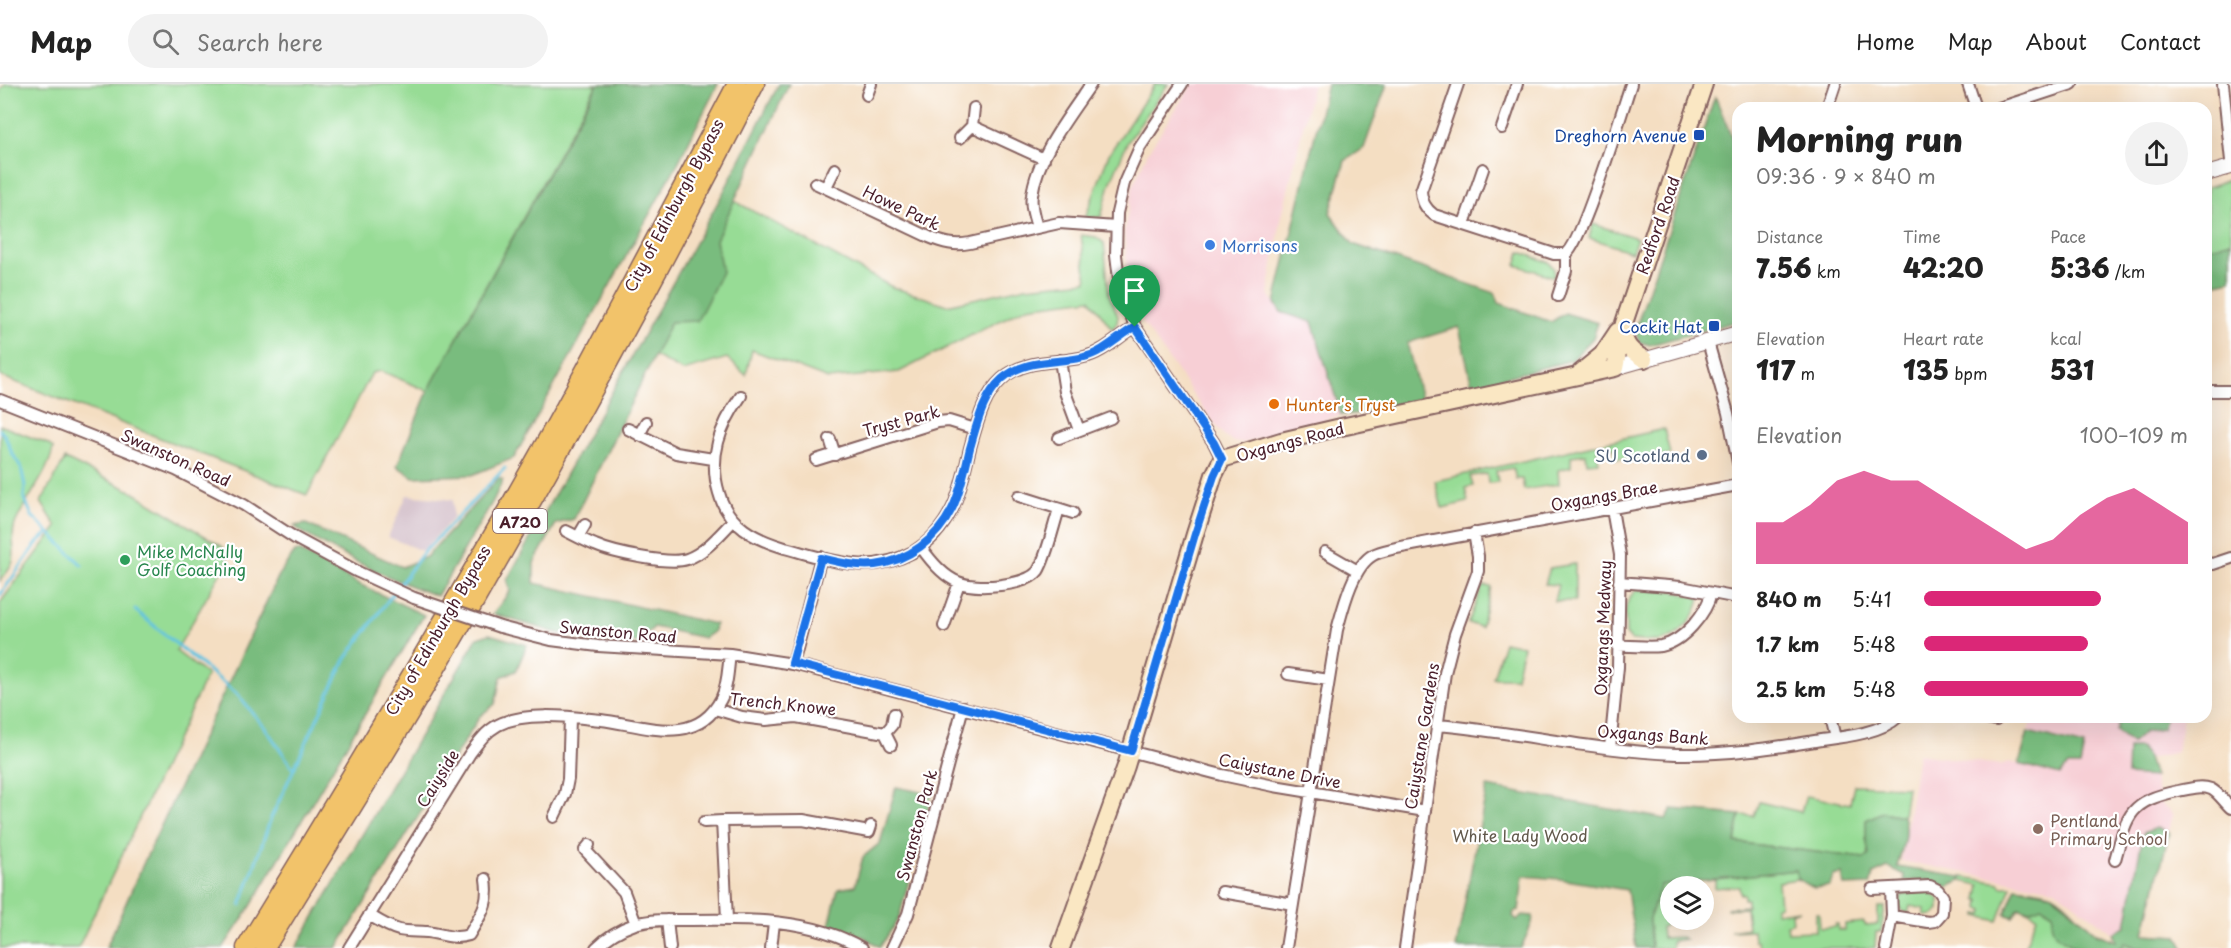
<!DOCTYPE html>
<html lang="en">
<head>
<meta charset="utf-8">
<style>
	:root { --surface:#fff; --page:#f2f2f2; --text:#222; --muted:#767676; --line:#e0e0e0; --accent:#db2777 }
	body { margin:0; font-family:"Playpen Sans",sans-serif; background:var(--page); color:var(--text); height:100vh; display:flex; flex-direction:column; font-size:22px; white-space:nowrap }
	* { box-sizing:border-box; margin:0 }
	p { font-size:20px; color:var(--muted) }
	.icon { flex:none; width:33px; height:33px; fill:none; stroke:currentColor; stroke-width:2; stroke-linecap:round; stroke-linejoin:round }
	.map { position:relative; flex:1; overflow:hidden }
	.drawer { position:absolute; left:1732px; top:18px; width:480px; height:621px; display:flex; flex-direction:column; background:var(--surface); border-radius:18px; box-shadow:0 6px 24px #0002 }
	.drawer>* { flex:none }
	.buttons { position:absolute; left:1660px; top:792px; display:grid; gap:12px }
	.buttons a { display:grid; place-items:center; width:54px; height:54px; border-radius:50%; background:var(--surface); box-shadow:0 6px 24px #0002; font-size:30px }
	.pin { position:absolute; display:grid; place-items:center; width:51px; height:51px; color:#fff; margin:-62px -26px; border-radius:50% 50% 50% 0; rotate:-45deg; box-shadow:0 0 6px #0007 }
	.pin .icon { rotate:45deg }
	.round { display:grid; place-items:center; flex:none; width:63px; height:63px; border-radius:32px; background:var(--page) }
	.summary { display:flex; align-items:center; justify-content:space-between; height:102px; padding:0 24px }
	h1 { font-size:33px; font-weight:800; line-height:45px }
	.figures { display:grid; grid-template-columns:repeat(3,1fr); gap:9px; height:102px; padding:6px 24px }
	.figures div { display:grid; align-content:center }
	.figures b { font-size:26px; font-weight:800 }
	.figures small { font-size:16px; font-weight:400 }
	.figures p { font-size:16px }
	.chart { height:168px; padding:12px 24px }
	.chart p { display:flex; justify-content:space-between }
	.chart svg { width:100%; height:108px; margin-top:6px; fill:var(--accent); opacity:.7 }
	ul { padding:0 24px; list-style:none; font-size:20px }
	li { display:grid; grid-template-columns:96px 72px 1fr; align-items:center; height:45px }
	li i { height:15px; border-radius:8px; background:var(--accent) }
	header { display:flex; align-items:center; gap:36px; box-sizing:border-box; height:84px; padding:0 30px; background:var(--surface); border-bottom:2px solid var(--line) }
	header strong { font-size:28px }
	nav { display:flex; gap:33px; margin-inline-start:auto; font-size:21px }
	.search { width:420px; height:54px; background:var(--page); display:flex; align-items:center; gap:15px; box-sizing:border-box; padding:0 21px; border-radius:33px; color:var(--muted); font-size:22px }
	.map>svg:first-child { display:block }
	.built { fill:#f7cfd5 }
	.industrial { fill:#d2bdc8 }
	.green { fill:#97dc95; stroke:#707e60; stroke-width:1.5 }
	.forest { fill:#79bc7e; stroke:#626e54; stroke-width:1.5 }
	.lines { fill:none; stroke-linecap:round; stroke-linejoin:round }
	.stream { stroke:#61c3e0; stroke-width:3 }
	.minor-casing { stroke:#866260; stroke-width:14 }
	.tertiary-casing { stroke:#866260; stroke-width:16 }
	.secondary-casing { stroke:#866260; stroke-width:20 }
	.trunk-casing { stroke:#866260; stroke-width:21 }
	.minor { stroke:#fff; stroke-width:10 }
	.tertiary { stroke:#fff; stroke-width:14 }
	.secondary { stroke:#fae7c3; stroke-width:16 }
	.trunk { stroke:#f2c36a; stroke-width:18 }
	.minor-bridge-casing { stroke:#866260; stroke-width:14; stroke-linecap:butt }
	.minor-bridge { stroke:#fff; stroke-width:10 }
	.route-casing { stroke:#fff; stroke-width:12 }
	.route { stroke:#1a73e8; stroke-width:8 }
	.transit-dot { fill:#1a4fb4; stroke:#fff; stroke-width:2 }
	.shop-dot { fill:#3f7fe0; stroke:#fff; stroke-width:2 }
	.food-dot { fill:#e8710a; stroke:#fff; stroke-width:2 }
	.service-dot { fill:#5c6f8a; stroke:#fff; stroke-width:2 }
	.leisure-dot { fill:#2e9e5b; stroke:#fff; stroke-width:2 }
	.education-dot { fill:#8d6e63; stroke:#fff; stroke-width:2 }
	.labels { text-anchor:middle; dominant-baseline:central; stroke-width:4.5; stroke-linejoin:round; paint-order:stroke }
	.shield { fill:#fff; stroke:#80626b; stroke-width:1.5 }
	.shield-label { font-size:15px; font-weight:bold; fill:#4a1f2b }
	.transit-label { font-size:16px; fill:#164399; stroke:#fff; text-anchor:end }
	.street-label { font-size:16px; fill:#4a1f2b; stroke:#fff }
	.shop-label { font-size:16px; fill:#366cbe; stroke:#fff; text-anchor:start }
	.food-label { font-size:16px; fill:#c56008; stroke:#fff; text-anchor:start }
	.service-label { font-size:16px; fill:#4e5e75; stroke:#fff; text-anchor:end }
	.leisure-label { font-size:16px; fill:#27864d; stroke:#fff; text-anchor:start }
	.education-label { font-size:16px; fill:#785e54; stroke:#fff; text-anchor:start }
	.park-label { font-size:16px; fill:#61584b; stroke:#fff }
</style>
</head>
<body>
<header>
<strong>Map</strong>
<div class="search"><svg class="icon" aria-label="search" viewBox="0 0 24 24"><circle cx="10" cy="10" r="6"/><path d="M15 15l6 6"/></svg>Search here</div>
<nav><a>Home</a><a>Map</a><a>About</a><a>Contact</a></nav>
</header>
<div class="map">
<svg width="2231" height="864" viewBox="0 0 2231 864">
	<rect width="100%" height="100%" fill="#fff"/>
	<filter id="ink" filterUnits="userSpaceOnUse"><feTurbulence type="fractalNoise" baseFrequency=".0167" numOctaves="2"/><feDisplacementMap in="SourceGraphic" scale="12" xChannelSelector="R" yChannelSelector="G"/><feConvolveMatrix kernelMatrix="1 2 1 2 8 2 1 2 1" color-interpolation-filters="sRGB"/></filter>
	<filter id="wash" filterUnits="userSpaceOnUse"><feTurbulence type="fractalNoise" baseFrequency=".008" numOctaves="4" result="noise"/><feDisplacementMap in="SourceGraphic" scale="24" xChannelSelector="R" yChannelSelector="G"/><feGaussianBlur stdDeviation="1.35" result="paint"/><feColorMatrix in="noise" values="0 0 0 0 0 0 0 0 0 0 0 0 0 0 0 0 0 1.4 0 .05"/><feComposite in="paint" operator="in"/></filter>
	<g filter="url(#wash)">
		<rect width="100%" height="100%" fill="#f4dec2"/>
		<!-- built -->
		<path class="built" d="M 1192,0 L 1313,0 L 1281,136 L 1268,209 L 1281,228 L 1312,237 L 1341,331 L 1243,359 L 1234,358 L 1225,353 L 1210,334 L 1143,239 L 1129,200 L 1124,148 L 1133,102 L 1148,68 Z
			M 2032,633 L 2183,633 L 2177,668 L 2148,675 L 2161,720 L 2173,731 L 2144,850 L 2113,849 L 2055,805 L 1901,777 L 1918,670 L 2001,681 L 2008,678 L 2019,680 Z"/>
		<!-- industrial -->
		<path class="industrial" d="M 407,411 L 453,416 L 453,434 L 422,467 L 388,453 Z"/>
		<!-- green -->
		<path class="green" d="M 6,0 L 597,0 L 428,307 L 381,287 L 372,289 L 307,411 L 0,292 L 0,6 Z
			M 1155,0 L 1168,0 L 1127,59 L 1110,100 L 1101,133 L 1085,134 L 1109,70 Z
			M 2231,95 L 2231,196 L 2207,201 L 2207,103 Z
			M 729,114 L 892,203 L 947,221 L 1026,203 L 1087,197 L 1081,151 L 1096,153 L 1104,159 L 1109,210 L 1118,232 L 1117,239 L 1112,245 L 1090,215 L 1027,223 L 899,288 L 828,295 L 752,266 L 746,291 L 727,274 L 683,287 L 647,268 Z
			M 1593,140 L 1637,154 L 1632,168 L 1589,154 Z
			M 1520,168 L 1548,178 L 1554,184 L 1554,193 L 1516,181 Z
			M 0,341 L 48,360 L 53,364 C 49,389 25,416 15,440 C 10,454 16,465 13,477 C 11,485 4,491 0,497 Z
			M 1664,345 L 1670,370 L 1633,378 L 1633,374 L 1615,375 L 1614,363 L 1597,366 L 1599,378 L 1587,379 L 1586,370 L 1571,372 L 1571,383 L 1558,386 L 1559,400 L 1524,406 L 1522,395 L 1516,395 L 1513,384 L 1496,387 L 1498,398 L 1488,399 L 1487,390 L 1470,392 L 1473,402 L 1465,404 L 1468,418 L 1442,424 L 1435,397 Z
			M 65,375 L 131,407 L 223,463 L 228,476 L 176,567 L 207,591 L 78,864 L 0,864 L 0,519 L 57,443 L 41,418 Z
			M 1575,480 L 1575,517 L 1554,517 L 1558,501 L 1545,500 L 1550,484 Z
			M 1486,502 L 1491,503 L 1481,543 L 1468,539 L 1482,503 Z
			M 1637,506 L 1673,507 L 1700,514 C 1697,533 1680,553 1660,557 C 1651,558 1641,557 1631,556 L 1626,550 C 1626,534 1622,516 1637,506 Z
			M 1504,558 L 1523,562 L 1516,594 L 1493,594 Z
			M 1854,701 L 1907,703 L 1903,732 L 1882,728 L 1866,754 L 1870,772 L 1864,774 L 1735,758 L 1740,731 L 1754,732 L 1759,718 L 1801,728 L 1806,712 L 1850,720 Z
			M 1796,786 L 1797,795 L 1778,798 L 1780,822 L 1776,823 L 1776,829 L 1800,826 L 1791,829 L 1792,839 L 1787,840 L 1788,848 L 1816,847 L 1816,829 L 1819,829 L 1820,844 L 1835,843 L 1835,840 L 1838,840 L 1838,846 L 1845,846 L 1845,840 L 1864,838 L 1865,841 L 1878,840 L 1878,823 L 1885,823 L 1881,848 L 1876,848 L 1875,864 L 1759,864 L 1758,857 L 1754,857 L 1753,846 L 1730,847 L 1748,844 L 1746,824 L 1727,825 L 1727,824 L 1747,822 L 1747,815 L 1744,815 L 1744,810 L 1740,810 L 1739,802 L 1715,804 L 1715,795 Z
			M 1962,793 L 2000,799 L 2001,802 L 2011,802 L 1998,837 L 1977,832 L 1977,830 L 1983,831 L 1984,826 L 1979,824 L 1980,816 L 1977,816 L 1980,801 L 1961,797 Z
			M 1697,797 L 1698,802 L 1671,802 L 1671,833 L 1665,833 L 1665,842 L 1661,843 L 1662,854 L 1681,853 L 1685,855 L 1672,857 L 1672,864 L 1651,864 L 1649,835 L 1661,801 Z
			M 2016,803 C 2027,805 2043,805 2053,810 C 2075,821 2089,854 2116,856 L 2113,849 L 2178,852 L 2184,864 L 2024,864 L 2037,832 L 2019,823 L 2013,833 L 2005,830 Z
			M 1929,807 L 1939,815 L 1939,825 L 1934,831 L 1924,832 L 1925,825 L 1910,822 L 1908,830 C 1898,827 1896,818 1903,811 Z"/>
		<!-- forest -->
		<path class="forest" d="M 598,0 L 718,0 L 679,77 L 514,374 L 472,391 L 413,393 L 397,382 L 428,307 Z
			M 779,0 L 789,0 L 716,156 L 722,188 L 697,237 L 671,238 L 574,435 L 556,440 L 534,479 L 534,499 L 715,540 L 714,547 L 704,554 L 654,543 L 639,559 L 557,549 L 493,530 L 510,507 L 507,496 L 723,109 Z
			M 1327,0 L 1387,0 L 1364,64 L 1345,77 L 1330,129 L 1353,160 L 1495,209 L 1499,219 L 1551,238 L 1565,229 L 1598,239 L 1593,254 L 1572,276 L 1472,302 L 1459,243 L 1407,259 L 1421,315 L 1355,330 L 1341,331 L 1312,238 L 1281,228 L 1275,219 Z
			M 1715,12 L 1738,69 L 1738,237 L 1650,261 L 1639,258 L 1635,246 Z
			M 2231,157 L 2231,196 L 2207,201 L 2207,164 Z
			M 499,394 L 503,396 L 493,417 L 437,512 C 401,499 367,484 334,466 C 320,458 306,452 294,442 L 306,440 L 402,483 L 426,473 Z
			M 299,467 L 363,502 L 424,531 L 251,822 L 223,864 L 106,864 L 144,778 L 281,487 L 295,468 Z
			M 489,550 L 527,561 L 516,587 L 501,593 L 495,620 L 480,632 L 337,864 L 296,864 L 477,554 Z
			M 2120,633 L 2166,633 L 2162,645 L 2144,648 L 2132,659 L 2116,647 Z
			M 2028,648 L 2084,662 L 2080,682 L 2068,682 L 2060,691 L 2019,680 Z
			M 2128,664 L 2140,664 L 2148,674 L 2154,693 L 2127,691 Z
			M 896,703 L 932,710 L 899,834 L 880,863 L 864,853 L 829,842 L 838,805 L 855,802 L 863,773 L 880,759 Z
			M 1487,703 L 1666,735 L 1672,725 L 1740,731 L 1735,758 L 1864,774 L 1869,772 L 1866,754 L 1866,736 L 1882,728 L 1903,732 C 1909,750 1901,767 1897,783 L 1962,793 L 1961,797 L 1948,803 L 1930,796 L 1904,797 L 1904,791 L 1888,783 L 1873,790 L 1870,801 L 1844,802 L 1842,790 L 1833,792 L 1830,802 L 1814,804 L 1797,795 L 1796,786 L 1661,801 L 1649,835 L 1651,864 L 1636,864 L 1627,806 L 1560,795 L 1523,792 L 1519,827 L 1514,828 L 1513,832 L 1517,836 L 1522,831 L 1533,832 L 1532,839 L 1521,864 L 1456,864 Z
			M 2156,744 L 2169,749 L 2144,850 L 2178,852 L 2184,864 L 2138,864 L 2124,859 L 2122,864 L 2077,864 L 2055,850 L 2052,844 L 2053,829 L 2041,822 L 2030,827 L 2019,823 L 2013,833 L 2005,830 L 2016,803 L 2053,810 L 2097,850 L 2116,857 L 2113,849 L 2126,842 L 2143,749 Z"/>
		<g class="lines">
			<!-- stream -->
			<path class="stream" d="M 0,346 L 5,352 L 12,369 L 21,383 L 25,402 L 24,413 L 32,432 L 82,481
				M 398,503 L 423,469 L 505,384
				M 0,511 L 38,458 L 48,449
				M 135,526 L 236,609 L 266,645 L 293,684
				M 241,821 L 271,734 L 333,601 L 345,576 L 394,508"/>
		</g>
	</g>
	<g filter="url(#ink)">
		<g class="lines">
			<!-- minor casing -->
			<g class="minor-casing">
				<path id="minor" d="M 1182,0 L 1140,63 L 1124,99 L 1117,129 L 1116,171 L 1120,203 L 1135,243 L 1214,359 L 1222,375
					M 1458,0 L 1421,107 C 1422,118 1425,124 1434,131 L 1554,170 L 1566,170
					M 1968,0 L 1976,24
					M 2223,0 L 2231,77
					M 867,11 L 871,0
					M 1827,24 L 1835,0
					M 1999,24 L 2072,0
					M 972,42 L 1044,75
					M 1502,44 L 1517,0
					M 960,54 L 972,42 L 974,24
					M 815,99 L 929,153 C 943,159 955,162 970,159 L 1059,139 L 1116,143
					M 826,103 L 835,85
					M 1464,140 L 1483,85
					M 1037,143 C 1034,133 1030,122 1032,111 C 1037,72 1070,31 1091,0
					M 1566,170 C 1582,160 1622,27 1631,0
					M 1558,212 L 1566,187 L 1566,170
					M 1708,258 L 1728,329 L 1738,379
					M 1060,276 L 1065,308 L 1079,346
					M 2206,307 L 2231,307
					M 741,312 C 720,342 708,373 719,409 C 728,442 755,455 785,464 C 830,476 869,492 913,468 C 930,458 943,443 952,425 C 961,407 965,384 970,364 C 977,340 983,312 1002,295 C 1025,274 1057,280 1084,273 C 1103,269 1119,252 1135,243
					M 0,316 L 176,386 L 244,421 L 295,454 L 358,488 L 414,514
					M 628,345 L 676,369 L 713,375
					M 639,351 L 646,338
					M 1059,354 L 1111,334
					M 830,355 L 835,371
					M 816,376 L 938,338 L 949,337 L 975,345
					M 1019,412 L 1073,429
					M 566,447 C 576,452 585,457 595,461 C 613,469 669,481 687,475 C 705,469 720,450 733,437
					M 578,453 L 585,441
					M 921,463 C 930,476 943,492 958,498 C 976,506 1026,502 1038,487 C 1046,475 1054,440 1059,425
					M 1325,468 L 1358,487
					M 2206,479 L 2213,480 L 2231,474
					M 1619,498 L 1681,503 L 1738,514
					M 944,542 L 959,499
					M 500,543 L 551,556 L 598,562 L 730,570 L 793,580 L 1222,691 L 1274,702 L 1425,727
					M 1618,562 C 1632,561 1647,564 1661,562 C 1683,558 1707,529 1711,509
					M 793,580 L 821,473
					M 1288,590 L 1329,596
					M 715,625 L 742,633 L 766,636 L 796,633 L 885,649
					M 1830,633 L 1835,654
					M 1981,633 L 1996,636
					M 1437,641 C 1517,648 1596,667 1676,670 C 1725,671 1773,664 1821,656 C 1844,653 1881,649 1898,633
					M 891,661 L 885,649 L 892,641 L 894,630
					M 1610,664 L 1618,583 L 1620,471 L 1612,425
					M 554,733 L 565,710 L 568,695 L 570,634
					M 704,738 L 722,737
					M 589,761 L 585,766 L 624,808 L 636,840
					M 2115,776 C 2127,731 2129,717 2178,707 C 2189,705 2200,701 2211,705 C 2218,708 2225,719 2231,724
					M 1872,805 L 1930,802 L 1938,806 L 1943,813 L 1942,829 L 1935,837 L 1928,838 L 1892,832
					M 1222,808 L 1293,820
					M 369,831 C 379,837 388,843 399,846 C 408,848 418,847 427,848 C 443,850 453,856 469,851 C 481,830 490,821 486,795
					M 727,835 L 722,737 L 803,736 L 869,748 L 871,742
					M 667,836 L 670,864
					M 349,864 L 469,671 C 477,660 485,648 498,641 C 525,627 572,633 601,636 C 643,641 696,664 721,615 C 728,602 728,584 730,570
					M 596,864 C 607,853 620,845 635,840 C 653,835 672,836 690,836 C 747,835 812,834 862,864
					M 771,864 L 774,839
					M 892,864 L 908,830 L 963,623
					M 1286,864 L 1337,546 C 1343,524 1353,482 1373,471 C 1380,467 1388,466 1396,464 L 1738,401
					M 1405,864 L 1445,589 L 1455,550 L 1478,487 L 1478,472 L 1474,449
					M 1886,864 L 1892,832 L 1891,805"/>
			</g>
			<!-- tertiary casing -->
			<g class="tertiary-casing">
				<path id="tertiary" d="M 2206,90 L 2231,83
					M 1615,284 L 1738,249"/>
			</g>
			<!-- secondary casing -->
			<g class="secondary-casing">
				<path id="secondary" d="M 1624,246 C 1623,261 1632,268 1644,275
					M 1580,289 L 1602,271 L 1618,247
					M 1061,864 L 1126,682 L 1195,450 L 1214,391 L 1222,375 L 1281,357 L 1341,343 L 1615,284 L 1624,239 L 1704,0"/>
			</g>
			<!-- trunk casing -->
			<g class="trunk-casing">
				<path id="trunk" d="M 246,864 C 353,691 457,517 556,340 C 618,227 677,114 737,0
					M 265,864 C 321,773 378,683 432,591 C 545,398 653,200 755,0"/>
			</g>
			<!-- minor -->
			<use href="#minor" class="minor"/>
			<!-- tertiary -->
			<use href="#tertiary" class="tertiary"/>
			<!-- secondary -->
			<use href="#secondary" class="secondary"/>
			<!-- trunk -->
			<use href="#trunk" class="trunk"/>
			<!-- minor-bridge casing -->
			<g class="minor-bridge-casing">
				<path id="minor-bridge" d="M 414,514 L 500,543"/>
			</g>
			<!-- minor-bridge -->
			<use href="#minor-bridge" class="minor-bridge"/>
		</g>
	</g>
	<g class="lines" filter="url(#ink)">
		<!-- route casing -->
		<g class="route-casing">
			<path id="route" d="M 1135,243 L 1214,359 L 1222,375 L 1214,392 L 1195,450 L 1131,667 L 792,579 L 821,474 C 838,478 857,483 875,481 C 908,477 937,455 952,425 C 961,407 965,384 970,364 C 977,340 983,312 1002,295 C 1026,274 1057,280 1084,273 C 1103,269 1119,252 1135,243 Z"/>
		</g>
		<!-- route -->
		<use href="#route" class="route"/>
	</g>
	<!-- markers -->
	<g class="transit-dot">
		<rect x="1693" y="45" width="12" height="12" rx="3"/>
		<rect x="1708" y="236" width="12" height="12" rx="3"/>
	</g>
	<circle class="shop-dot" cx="1210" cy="161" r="6"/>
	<circle class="food-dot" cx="1274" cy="320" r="6"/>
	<circle class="service-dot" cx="1702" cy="371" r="6"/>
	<circle class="leisure-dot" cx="125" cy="476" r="6"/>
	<circle class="education-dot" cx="2038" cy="745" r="6"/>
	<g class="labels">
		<!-- shield labels -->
		<rect class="shield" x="493" y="425" width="54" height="24" rx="4.5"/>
		<g class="shield-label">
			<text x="520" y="437">A720</text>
		</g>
		<!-- transit labels -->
		<g class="transit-label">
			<text x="1687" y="51">Dreghorn Avenue</text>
			<text x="1702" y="242">Cockit Hat</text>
		</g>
		<!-- street labels -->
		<g class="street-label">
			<text transform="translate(673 121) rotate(-62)">City of Edinburgh Bypass</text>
			<text transform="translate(902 123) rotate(25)">Howe Park</text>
			<text transform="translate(1657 141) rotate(-71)">Redford Road</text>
			<text transform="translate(901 336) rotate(-15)">Tryst Park</text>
			<text transform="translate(1290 357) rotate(-15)">Oxgangs Road</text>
			<text transform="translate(176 373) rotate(24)">Swanston Road</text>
			<text transform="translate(1604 411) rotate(-10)">Oxgangs Brae</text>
			<text transform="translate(1602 544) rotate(-88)">Oxgangs Medway</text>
			<text transform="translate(437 546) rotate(-60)">City of Edinburgh Bypass</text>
			<text transform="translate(618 547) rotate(5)">Swanston Road</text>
			<text transform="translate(783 619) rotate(6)">Trench Knowe</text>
			<text transform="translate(1653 650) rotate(4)">Oxgangs Bank</text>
			<text transform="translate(1421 652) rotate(-81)">Caiystane Gardens</text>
			<text transform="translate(1280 686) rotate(11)">Caiystane Drive</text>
			<text transform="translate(437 694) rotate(-58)">Caiyside</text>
			<text transform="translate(916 741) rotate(-75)">Swanston Park</text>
		</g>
		<!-- shop labels -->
		<g class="shop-label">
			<text x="1222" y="161">Morrisons</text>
		</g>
		<!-- food labels -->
		<g class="food-label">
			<text x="1286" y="320">Hunter's Tryst</text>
		</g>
		<!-- service labels -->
		<g class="service-label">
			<text x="1690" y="371">SU Scotland</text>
		</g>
		<!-- leisure labels -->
		<g class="leisure-label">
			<text x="137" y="467">Mike McNally<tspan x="137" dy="18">Golf Coaching</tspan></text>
		</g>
		<!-- education labels -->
		<g class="education-label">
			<text x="2050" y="736">Pentland<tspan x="2050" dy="18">Primary School</tspan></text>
		</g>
		<!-- park labels -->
		<g class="park-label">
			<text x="1520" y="751">White Lady Wood</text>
		</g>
	</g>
</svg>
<div class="buttons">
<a><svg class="icon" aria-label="layers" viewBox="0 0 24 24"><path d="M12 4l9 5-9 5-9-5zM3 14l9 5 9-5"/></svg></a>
</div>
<div class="pin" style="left:1135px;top:243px;background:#1e9e55"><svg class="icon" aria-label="arrive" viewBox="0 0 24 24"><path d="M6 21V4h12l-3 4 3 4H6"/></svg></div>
<section class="drawer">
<div class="summary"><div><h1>Morning run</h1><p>09:36 · 9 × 840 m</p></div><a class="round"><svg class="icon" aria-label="share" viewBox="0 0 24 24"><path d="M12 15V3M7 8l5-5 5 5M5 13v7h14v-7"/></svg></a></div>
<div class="figures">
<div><p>Distance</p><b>7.56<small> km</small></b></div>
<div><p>Time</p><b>42:20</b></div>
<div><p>Pace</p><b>5:36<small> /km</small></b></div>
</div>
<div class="figures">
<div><p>Elevation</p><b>117<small> m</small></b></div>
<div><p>Heart rate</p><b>135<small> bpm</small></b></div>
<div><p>kcal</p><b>531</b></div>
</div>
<div class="chart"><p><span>Elevation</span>100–109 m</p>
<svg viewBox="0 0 160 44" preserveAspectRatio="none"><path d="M0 44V27L10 27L20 20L30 10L40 6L50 10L60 10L70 17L80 24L90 31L100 38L110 34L120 24L130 17L140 13L150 20L160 27V44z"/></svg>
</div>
<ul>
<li><b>840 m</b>5:41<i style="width:67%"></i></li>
<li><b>1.7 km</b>5:48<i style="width:62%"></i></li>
<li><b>2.5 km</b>5:48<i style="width:62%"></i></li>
</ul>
</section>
</div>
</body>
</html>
